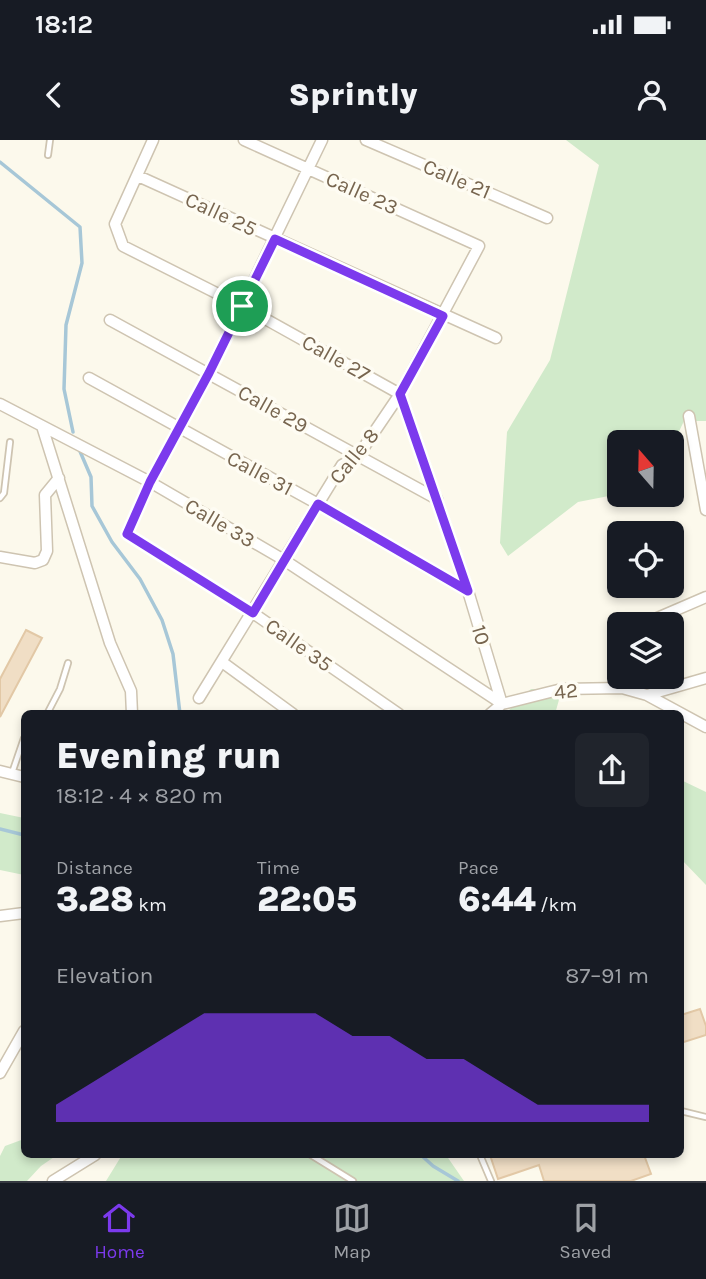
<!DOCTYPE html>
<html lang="en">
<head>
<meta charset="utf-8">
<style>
	:root { --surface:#171b24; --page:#20242c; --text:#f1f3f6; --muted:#9ea1a6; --line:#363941; --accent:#7c3aed }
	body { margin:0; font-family:Karla,sans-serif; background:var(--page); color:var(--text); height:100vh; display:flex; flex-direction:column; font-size:26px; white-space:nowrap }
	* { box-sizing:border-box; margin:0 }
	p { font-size:23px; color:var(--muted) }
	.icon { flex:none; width:38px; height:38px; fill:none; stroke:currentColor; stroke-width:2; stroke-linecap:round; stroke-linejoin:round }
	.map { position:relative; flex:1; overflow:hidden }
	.details { position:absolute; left:21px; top:570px; width:663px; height:448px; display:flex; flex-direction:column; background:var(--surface); border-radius:10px; box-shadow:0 4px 10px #0003 }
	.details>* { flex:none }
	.needle { width:46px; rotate:340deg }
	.controls { position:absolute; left:607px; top:290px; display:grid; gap:14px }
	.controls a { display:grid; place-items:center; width:77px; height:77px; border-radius:10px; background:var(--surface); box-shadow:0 4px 10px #0003; font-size:35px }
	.pin { position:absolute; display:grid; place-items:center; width:60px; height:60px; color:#fff; margin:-30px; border:4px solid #fff; border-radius:50%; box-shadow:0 2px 7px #0007 }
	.round { display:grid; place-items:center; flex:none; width:74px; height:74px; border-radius:10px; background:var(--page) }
	.summary { display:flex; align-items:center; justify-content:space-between; height:119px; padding:0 35px }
	h1 { font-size:38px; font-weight:800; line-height:52px }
	.metrics { display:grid; grid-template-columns:repeat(3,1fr); gap:10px; height:119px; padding:7px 35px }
	.metrics div { display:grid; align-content:center }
	.metrics b { font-size:35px; font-weight:800 }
	.metrics small { font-size:19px; font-weight:400 }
	.metrics p { font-size:19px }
	.chart { height:196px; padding:14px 35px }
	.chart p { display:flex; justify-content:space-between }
	.chart svg { width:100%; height:126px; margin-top:7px; fill:var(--accent); opacity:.7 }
	.status { display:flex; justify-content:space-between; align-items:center; height:49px; padding:0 35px; background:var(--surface); direction:ltr }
	.status svg { height:19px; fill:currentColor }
	header { display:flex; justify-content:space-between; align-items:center; height:91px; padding:0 35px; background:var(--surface); font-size:32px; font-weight:800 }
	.menu { display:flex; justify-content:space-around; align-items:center; height:98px; border-top:2px solid var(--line); background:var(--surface); font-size:19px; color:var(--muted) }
	.menu a { display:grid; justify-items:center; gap:4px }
	.menu .active { color:var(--accent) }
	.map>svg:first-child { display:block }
	.green { fill:#d1eaca }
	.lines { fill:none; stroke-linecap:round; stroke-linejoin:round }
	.stream { stroke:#a7c7d7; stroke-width:3.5 }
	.building { fill:#f0dec5; stroke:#e2c8a6; stroke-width:2 }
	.lane-casing { stroke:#cec4b1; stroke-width:8 }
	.street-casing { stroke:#cec4b1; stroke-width:13 }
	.lane { stroke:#fff; stroke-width:4.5 }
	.street { stroke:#fff; stroke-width:10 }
	.route-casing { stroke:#fff; stroke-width:14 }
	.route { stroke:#7c3aed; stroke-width:9 }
	.labels { text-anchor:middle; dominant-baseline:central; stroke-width:7; stroke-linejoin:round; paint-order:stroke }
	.street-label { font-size:21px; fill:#77654f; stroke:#fefcf3 }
</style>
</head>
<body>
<div class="status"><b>18:12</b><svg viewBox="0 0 49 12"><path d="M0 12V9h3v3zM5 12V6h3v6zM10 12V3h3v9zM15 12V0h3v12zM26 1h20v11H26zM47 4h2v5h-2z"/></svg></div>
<header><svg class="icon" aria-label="back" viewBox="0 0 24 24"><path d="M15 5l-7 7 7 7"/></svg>Sprintly<svg class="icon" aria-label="person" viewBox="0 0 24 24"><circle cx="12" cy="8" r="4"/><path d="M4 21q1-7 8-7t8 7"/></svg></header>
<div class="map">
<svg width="706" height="1041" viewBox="0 0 706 1041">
	<rect width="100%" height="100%" fill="#fcf9ec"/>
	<!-- green -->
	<path class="green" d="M 566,0 L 706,0 L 706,281 L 684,281 L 672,306 L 672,303 L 620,303 L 619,354 L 578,362 L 508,416 L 500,403 L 507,292 L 550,220 L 599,25 Z
		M 531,549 L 562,549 L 555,574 L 505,574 Z
		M 681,640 L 706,652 L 706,745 L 681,719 Z
		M 0,673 L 24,678 L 24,735 L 0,730 Z
		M 24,999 L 24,1015 L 57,1015 L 41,1026 L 27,1041 L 0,1041 L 0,1016 L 5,1006 Z
		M 122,1015 L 446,1015 L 464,1041 L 106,1041 Z"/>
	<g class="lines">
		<!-- stream -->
		<path class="stream" d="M 0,22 L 80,87 L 82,123 L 66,185 L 64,249 L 73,292
			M 79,309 L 91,337 L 92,366 L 112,402 L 140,439 L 162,480 L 173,514 L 180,574
			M 0,689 L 24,695
			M 421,1015 L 433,1026 L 458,1041"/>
	</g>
	<!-- building -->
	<path class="building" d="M 26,490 L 42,498 L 0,577 L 0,539 Z
		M 700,869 L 706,886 L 706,895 L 681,903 L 681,875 Z
		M 490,1015 L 644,1015 L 651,1034 L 631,1041 L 544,1041 L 539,1025 L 498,1039 Z"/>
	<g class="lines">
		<!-- lane casing -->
		<g class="lane-casing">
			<path id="lane" d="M 48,15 L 50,0
				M 0,358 L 4,353 L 10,302
				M 47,574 L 60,549 L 68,523
				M 12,633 L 24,598
				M 681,971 L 706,977
				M 311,1015 L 353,1041
				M 480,1015 L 491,1041"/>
		</g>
		<!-- street casing -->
		<g class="street-casing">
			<path id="street" d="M 153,0 L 115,84 L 123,106 L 242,166 L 400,254 L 468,451 L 502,564
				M 322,0 L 209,233 L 150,342 L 127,394 L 253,473 L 399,574
				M 366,0 L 547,78
				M 138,36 L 496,198
				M 110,180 L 437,359
				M 89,238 L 318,364 L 468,451
				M 0,264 L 150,342 L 284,420 L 501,563
				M 689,276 L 706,370
				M 42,286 L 110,503 L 131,551 L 132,574
				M 0,417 L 35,423 L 43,420 L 47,411 L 45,355 L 59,338
				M 641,485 L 706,457
				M 222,522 L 293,574
				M 622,548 L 623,537
				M 647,555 L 706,538
				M 199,558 L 342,325 L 358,316 L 400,254 L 479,106 L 244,0
				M 490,574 L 502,564 L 562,549 L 622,548 L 647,555 L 706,587
				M 0,631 L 24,637
				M 0,776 L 24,773
				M 0,933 L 24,891
				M 53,1041 L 95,1015"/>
		</g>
		<!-- lane -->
		<use href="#lane" class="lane"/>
		<!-- street -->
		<use href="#street" class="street"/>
	</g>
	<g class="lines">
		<!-- route casing -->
		<g class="route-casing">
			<path id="route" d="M 275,99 L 443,176 L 400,254 L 468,451 L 318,364 L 253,473 L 127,394 L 150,342 L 209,233 Z"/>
		</g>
		<!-- route -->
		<use href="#route" class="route"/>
	</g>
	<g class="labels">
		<!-- street labels -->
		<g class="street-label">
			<text transform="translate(457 39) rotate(23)">Calle 21</text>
			<text transform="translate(362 53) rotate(24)">Calle 23</text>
			<text transform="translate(221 74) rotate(25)">Calle 25</text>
			<text transform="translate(336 218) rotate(29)">Calle 27</text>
			<text transform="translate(273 269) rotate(29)">Calle 29</text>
			<text transform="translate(354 316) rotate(-51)">Calle 8</text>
			<text transform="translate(260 333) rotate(28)">Calle 31</text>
			<text transform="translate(220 383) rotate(30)">Calle 33</text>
			<text transform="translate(481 495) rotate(73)">10</text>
			<text transform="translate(299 505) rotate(35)">Calle 35</text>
			<text transform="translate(566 551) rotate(-6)">42</text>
		</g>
	</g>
</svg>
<div class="controls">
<a><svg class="needle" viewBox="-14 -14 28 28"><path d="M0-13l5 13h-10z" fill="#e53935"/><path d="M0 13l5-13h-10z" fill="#9ea1a6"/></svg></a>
<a><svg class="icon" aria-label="locate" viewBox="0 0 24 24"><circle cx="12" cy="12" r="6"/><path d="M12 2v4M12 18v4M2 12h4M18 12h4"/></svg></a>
<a><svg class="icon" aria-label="layers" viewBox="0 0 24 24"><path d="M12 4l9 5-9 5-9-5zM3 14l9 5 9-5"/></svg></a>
</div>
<div class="pin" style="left:242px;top:166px;background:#1e9e55"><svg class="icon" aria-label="arrive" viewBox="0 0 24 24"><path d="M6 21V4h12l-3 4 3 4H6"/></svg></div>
<section class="details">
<div class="summary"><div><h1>Evening run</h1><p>18:12 · 4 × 820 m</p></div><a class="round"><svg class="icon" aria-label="share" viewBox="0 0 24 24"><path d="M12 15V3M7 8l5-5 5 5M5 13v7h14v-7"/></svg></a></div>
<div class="metrics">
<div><p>Distance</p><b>3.28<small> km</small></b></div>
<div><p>Time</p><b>22:05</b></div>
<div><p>Pace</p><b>6:44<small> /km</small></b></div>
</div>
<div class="chart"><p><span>Elevation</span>87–91 m</p>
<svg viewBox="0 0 160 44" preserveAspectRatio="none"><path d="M0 44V38L10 30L20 22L30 14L40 6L50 6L60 6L70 6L80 14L90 14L100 22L110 22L120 30L130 38L140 38L150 38L160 38V44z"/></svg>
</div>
</section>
</div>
<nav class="menu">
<a class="active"><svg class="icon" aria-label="home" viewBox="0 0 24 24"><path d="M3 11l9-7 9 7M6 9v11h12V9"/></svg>Home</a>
<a><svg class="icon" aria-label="map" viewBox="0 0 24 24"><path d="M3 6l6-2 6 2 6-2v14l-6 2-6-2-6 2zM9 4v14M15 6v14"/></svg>Map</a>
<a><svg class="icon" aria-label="saved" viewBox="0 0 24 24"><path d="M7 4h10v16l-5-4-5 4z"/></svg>Saved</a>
</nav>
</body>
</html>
